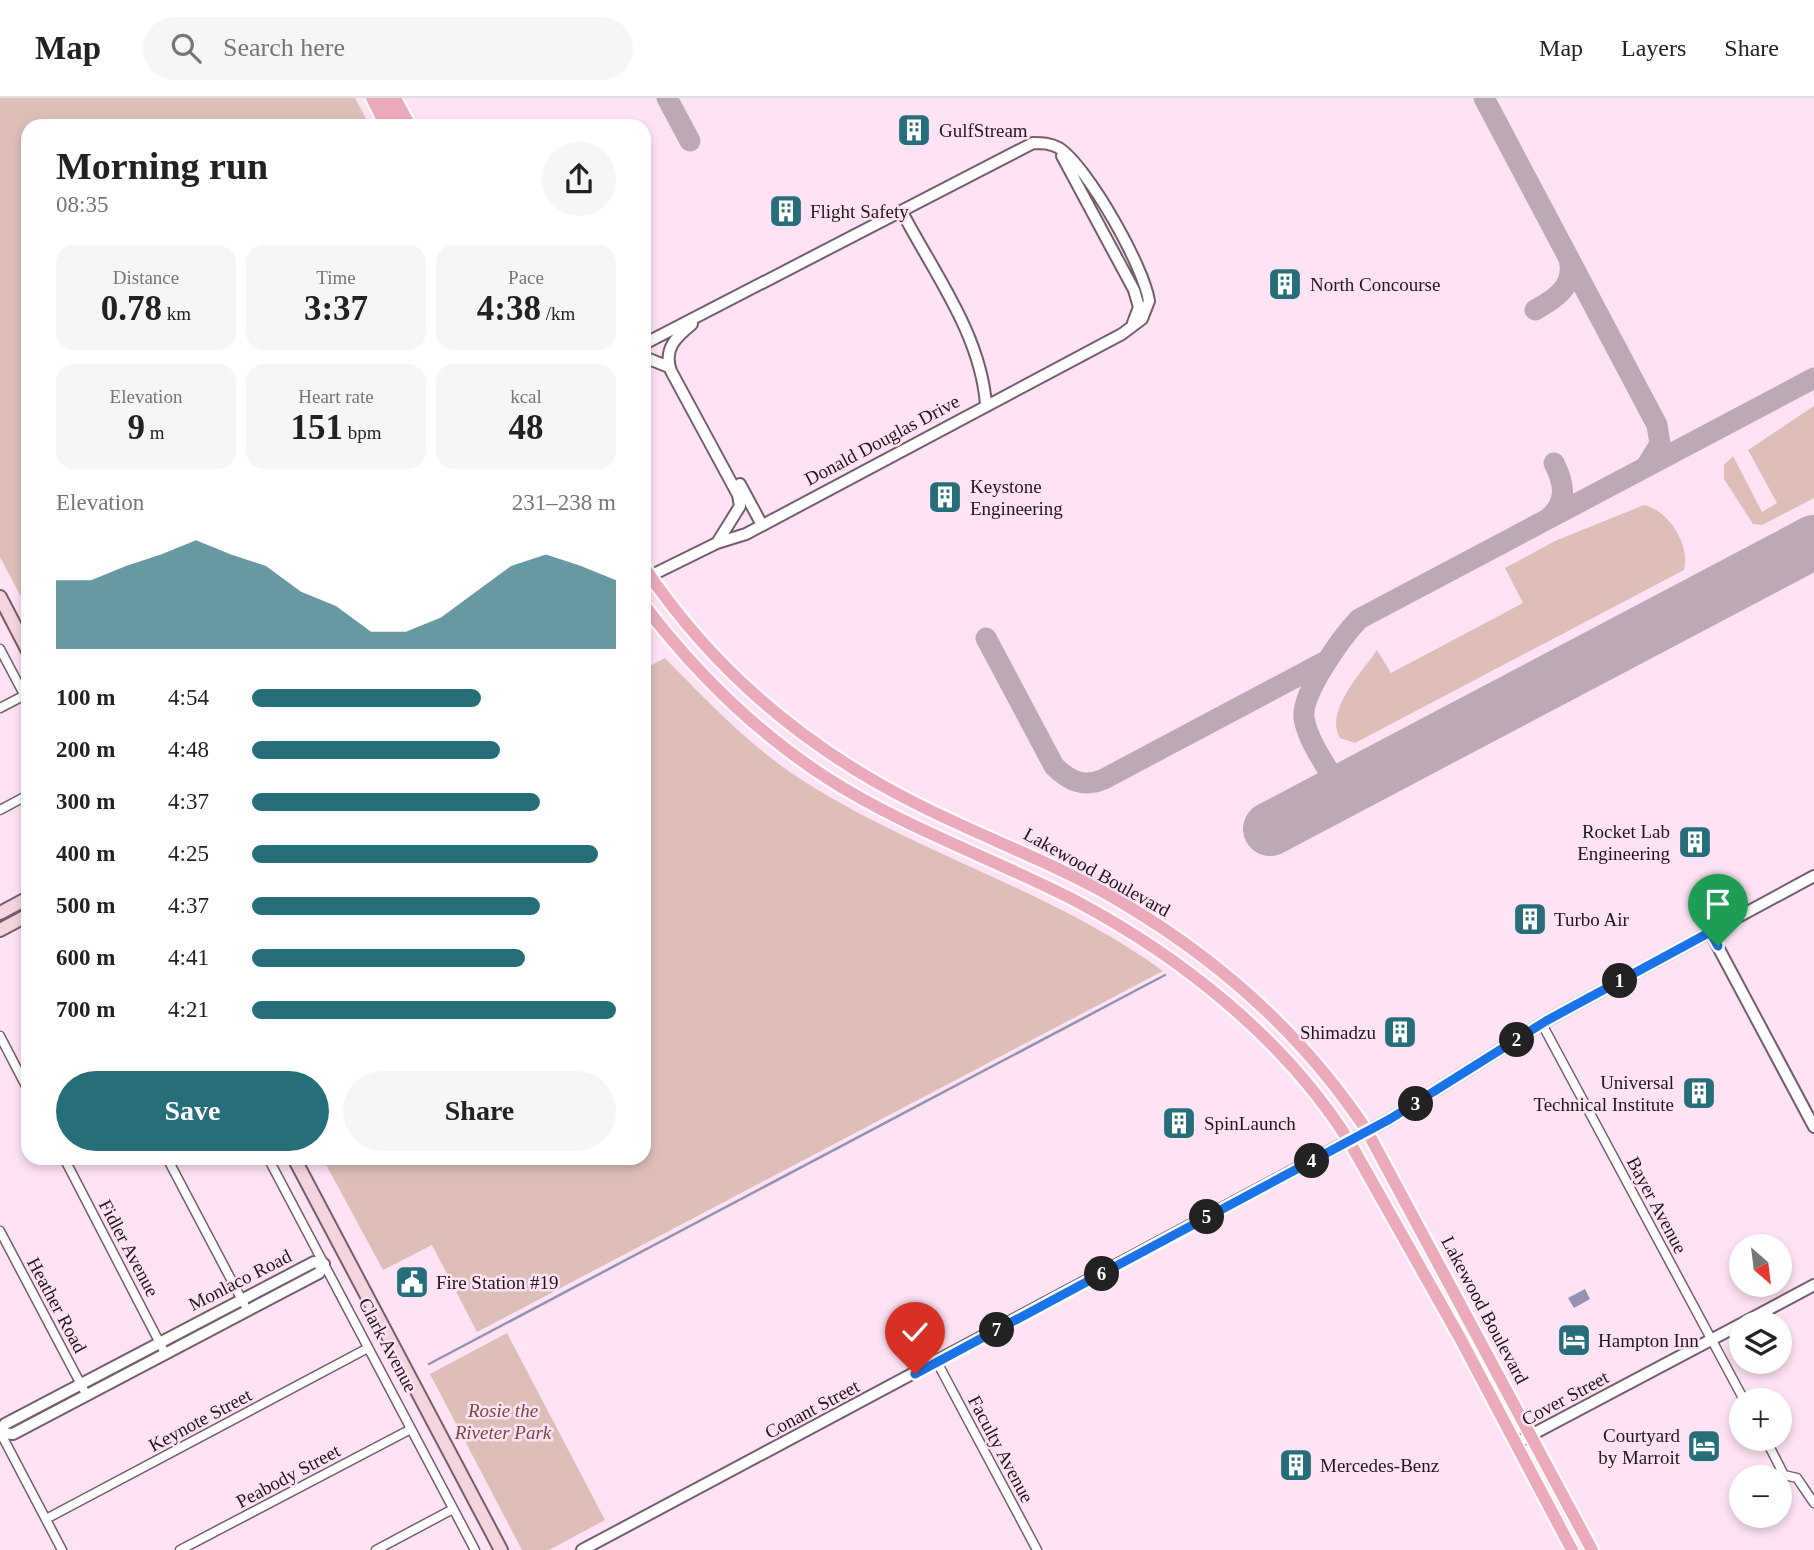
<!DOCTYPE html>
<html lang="en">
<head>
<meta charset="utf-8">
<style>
	:root { --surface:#fff; --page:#f6f6f6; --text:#222; --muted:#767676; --line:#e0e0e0; --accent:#276e7b }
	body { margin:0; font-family:"Times New Roman",serif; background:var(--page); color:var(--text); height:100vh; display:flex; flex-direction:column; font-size:26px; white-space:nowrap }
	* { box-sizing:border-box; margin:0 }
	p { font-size:23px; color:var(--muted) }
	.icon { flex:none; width:38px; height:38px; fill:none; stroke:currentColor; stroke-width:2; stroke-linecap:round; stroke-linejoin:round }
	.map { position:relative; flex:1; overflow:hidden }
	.side { position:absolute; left:21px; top:21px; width:630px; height:1046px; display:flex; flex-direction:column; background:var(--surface); border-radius:21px; box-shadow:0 4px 10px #0003 }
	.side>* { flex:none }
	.needle { width:46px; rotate:152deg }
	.controls { position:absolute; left:1729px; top:1136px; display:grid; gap:14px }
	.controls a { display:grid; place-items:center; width:63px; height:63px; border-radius:50%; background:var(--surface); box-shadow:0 4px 10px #0003; font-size:35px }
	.pin { position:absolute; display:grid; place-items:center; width:60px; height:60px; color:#fff; margin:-72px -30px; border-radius:50% 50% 50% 0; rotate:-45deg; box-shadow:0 0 7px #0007 }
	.pin .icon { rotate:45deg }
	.km { position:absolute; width:35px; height:35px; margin:-18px; border-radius:50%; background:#222; color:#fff; font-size:19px; line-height:35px; text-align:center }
	.round { display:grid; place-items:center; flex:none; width:74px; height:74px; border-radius:37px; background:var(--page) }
	.overview { display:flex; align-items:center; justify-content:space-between; height:119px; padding:0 35px }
	h1 { font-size:38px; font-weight:600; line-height:52px }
	.stats { display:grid; grid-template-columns:repeat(3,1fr); gap:10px; height:119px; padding:7px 35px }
	.stats div { display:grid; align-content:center; border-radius:18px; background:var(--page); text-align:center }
	.stats b { font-size:35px; font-weight:600 }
	.stats small { font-size:19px; font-weight:400 }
	.stats p { font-size:19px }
	.chart { height:196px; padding:14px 35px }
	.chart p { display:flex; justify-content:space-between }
	.chart svg { width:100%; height:126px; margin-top:7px; fill:var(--accent); opacity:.7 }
	.cta { display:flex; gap:14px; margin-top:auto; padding:14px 35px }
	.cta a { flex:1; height:80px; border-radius:42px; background:var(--accent); color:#fff; font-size:28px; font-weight:600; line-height:80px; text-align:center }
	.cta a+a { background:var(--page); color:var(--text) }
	ul { padding:0 35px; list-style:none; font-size:23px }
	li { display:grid; grid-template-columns:112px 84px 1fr; align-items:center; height:52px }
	li i { height:18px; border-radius:9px; background:var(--accent) }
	header { display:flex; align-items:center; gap:42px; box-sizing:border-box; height:98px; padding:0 35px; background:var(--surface); border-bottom:2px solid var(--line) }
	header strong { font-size:33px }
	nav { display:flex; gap:38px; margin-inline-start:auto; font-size:24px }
	.search { width:490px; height:63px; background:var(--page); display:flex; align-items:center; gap:18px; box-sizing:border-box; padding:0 24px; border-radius:38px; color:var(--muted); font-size:26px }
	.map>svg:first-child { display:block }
	.green { fill:#debeb9 }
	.water { fill:#9593af }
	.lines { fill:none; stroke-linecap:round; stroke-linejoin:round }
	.stream { stroke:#9593af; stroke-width:2.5 }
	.taxiway { stroke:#bda8b5; stroke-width:21 }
	.runway { stroke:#bda8b5; stroke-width:54 }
	.minor-casing { stroke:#745e6c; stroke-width:11 }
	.tertiary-casing { stroke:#745e6c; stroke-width:14 }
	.secondary-casing { stroke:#745e6c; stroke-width:16 }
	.primary-casing { stroke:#fff; stroke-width:16 }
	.minor { stroke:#fff; stroke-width:8 }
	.tertiary { stroke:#fff; stroke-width:10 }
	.secondary { stroke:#f5d5dd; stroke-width:12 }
	.primary { stroke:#ebabbb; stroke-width:12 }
	.route-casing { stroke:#fff; stroke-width:14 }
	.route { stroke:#1a73e8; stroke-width:9 }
	.labels { text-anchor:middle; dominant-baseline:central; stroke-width:5; stroke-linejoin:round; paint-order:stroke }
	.poi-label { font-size:19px; fill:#20171d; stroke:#fee3f4; text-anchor:start }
	.street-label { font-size:19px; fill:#20171d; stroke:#fee3f4 }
	.park-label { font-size:19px; font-style:italic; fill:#7a483f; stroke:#fee3f4 }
</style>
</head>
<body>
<header>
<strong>Map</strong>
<div class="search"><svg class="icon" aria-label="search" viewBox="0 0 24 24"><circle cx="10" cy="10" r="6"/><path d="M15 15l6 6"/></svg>Search here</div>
<nav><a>Map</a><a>Layers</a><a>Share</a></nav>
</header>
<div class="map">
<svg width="1814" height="1452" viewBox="0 0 1814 1452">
	<rect width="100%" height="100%" fill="#fee3f4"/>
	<!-- green -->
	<path class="green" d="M 0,0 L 355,0 L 370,28 L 28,28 L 28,512 L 0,459 Z
		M 1814,308 L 1814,400 L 1762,427 L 1753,426 L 1724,381 L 1724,367 L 1733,358 L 1762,414 L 1777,405 L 1748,352 Z
		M 1644,407 C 1668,412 1691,447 1684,472 L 1355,645 L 1340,640 C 1324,613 1362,574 1377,552 L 1391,575 L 1523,505 L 1505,470 L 1555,443 Z
		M 665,560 C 704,600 744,642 790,674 C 908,754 1048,789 1163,873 L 477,1234 L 432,1147 L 383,1172 L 323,1061 L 644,1060 L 644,571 Z
		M 507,1235 L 605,1422 L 549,1452 L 522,1452 L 430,1276 Z"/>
	<!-- water -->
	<path class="water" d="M 1585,1191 L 1590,1201 L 1574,1210 L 1568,1200 Z"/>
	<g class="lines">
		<!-- stream -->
		<path class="stream" d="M 429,1266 L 1165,877"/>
		<!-- taxiway -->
		<path class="taxiway" d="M 667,0 L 690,43
			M 1484,0 L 1657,327 L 1660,346 L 1647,367
			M 1535,212 C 1555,201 1576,188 1569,161
			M 1550,419 C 1568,402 1564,385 1554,365
			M 986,540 L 1054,668 C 1069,683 1084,690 1104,681 L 1328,562
			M 1341,693 C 1329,671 1308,645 1304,620 C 1301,595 1342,539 1359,521 L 1814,280"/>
		<!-- runway -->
		<path class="runway" d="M 1270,731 L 1814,444"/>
		<!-- minor casing -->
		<g class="minor-casing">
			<path id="minor" d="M 0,551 L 28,604
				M 0,610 L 25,597
				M 0,712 L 28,697
				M 1542,926 L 1744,1302
				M 0,938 L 28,992
				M 64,1060 L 165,1255
				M 167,1060 L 244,1206
				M 268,1060 L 475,1452
				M 0,1133 L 86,1296
				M 937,1264 L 1037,1452
				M 0,1334 L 62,1452
				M 1765,1340 L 1784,1377 L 1797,1380 L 1814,1405
				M 46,1421 L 368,1250
				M 180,1452 L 411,1331
				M 376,1452 L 453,1411"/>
		</g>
		<!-- tertiary casing -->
		<g class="tertiary-casing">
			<path id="tertiary" d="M 1062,58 L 1134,192 L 1139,209 L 1133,225
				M 902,114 C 934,175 981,237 986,307
				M 692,226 C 676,239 663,251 671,273 L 738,397 L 740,408 L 717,445
				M 644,246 L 1033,45 C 1042,45 1050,45 1059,50 C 1088,69 1144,169 1149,203 L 1142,221 L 1122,236 L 746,436 L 717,445 L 650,478
				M 644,259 L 669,269
				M 740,386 L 762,427
				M 1710,834 L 1814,1029
				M 1743,1225 L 1814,1187
				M 0,1335 L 5,1326 L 314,1164 L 324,1166
				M 0,1335 L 13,1336 L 319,1175 L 324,1166
				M 1516,1345 L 1741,1226
				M 582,1452 L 1390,1021 L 1546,923 L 1814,778"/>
		</g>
		<!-- secondary casing -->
		<g class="secondary-casing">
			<path id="secondary" d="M 0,499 L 28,553
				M 0,815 L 28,800
				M 0,832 L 28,817
				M 294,1060 L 501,1452"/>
		</g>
		<!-- primary casing -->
		<g class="primary-casing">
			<path id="primary" d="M 372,0 L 386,28
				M 384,0 L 399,28
				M 395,0 L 410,28
				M 644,469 C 713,572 807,651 917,706 C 986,741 1060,767 1126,807 C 1223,865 1305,939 1367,1033 L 1592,1452
				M 644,507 C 695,574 756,634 827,680 C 905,730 992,760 1074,802 C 1180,858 1284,940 1349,1043 L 1460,1240 L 1572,1452"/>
		</g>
		<!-- minor -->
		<use href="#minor" class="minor"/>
		<!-- tertiary -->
		<use href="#tertiary" class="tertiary"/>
		<!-- secondary -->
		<use href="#secondary" class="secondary"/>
		<!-- primary -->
		<use href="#primary" class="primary"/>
	</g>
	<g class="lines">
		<!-- route casing -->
		<g class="route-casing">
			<path id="route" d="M 915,1276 L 1390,1021 L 1546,923 L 1701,839 L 1710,834 L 1718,848"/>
		</g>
		<!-- route -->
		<use href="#route" class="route"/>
	</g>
	<!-- icons -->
	<defs>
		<g id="building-square" transform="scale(1.75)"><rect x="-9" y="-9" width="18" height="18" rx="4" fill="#276e7b" stroke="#fee3f4"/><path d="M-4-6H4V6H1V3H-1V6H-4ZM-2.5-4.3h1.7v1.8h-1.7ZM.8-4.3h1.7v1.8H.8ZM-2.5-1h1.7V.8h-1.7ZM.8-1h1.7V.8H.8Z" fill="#fff"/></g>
		<g id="civic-square" transform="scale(1.75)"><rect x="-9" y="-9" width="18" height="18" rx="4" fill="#276e7b" stroke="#fee3f4"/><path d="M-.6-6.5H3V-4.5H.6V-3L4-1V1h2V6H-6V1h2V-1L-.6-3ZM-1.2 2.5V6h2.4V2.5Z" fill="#fff"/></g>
		<g id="hotel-square" transform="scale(1.75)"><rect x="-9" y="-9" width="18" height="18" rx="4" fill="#276e7b" stroke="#fee3f4"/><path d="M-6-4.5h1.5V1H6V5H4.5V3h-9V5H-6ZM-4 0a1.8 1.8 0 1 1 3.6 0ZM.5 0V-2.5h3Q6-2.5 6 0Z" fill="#fff"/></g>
	</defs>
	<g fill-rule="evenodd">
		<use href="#building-square" x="914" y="32"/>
		<use href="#building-square" x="786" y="113"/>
		<use href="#building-square" x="1285" y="186"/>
		<use href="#building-square" x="945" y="399"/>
		<use href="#building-square" x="1695" y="744"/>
		<use href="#building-square" x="1530" y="821"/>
		<use href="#building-square" x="1400" y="934"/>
		<use href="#building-square" x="1699" y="995"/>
		<use href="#building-square" x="1179" y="1025"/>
		<use href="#civic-square" x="412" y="1184"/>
		<use href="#hotel-square" x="1574" y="1242"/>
		<use href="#hotel-square" x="1704" y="1348"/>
		<use href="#building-square" x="1296" y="1367"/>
	</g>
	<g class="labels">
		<!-- poi labels -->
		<g class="poi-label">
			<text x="939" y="32">GulfStream</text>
			<text x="810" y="113">Flight Safety</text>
			<text x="1310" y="186">North Concourse</text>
			<text x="970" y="388">Keystone<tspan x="970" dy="22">Engineering</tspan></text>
			<text x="1670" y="733" text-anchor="end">Rocket Lab<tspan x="1670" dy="22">Engineering</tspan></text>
			<text x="1554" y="821">Turbo Air</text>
			<text x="1376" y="934" text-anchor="end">Shimadzu</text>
			<text x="1674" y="984" text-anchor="end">Universal<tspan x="1674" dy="22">Technical Institute</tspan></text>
			<text x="1204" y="1025">SpinLaunch</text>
			<text x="436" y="1184">Fire Station #19</text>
			<text x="1598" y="1242">Hampton Inn</text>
			<text x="1680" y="1337" text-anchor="end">Courtyard<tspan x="1680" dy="22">by Marroit</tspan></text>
			<text x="1320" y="1367">Mercedes-Benz</text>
		</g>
		<!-- street labels -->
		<g class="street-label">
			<text transform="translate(882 342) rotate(-28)">Donald Douglas Drive</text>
			<text transform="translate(1097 774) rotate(29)">Lakewood Boulevard</text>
			<text transform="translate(1657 1107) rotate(62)">Bayer Avenue</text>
			<text transform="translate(129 1150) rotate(62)">Fidler Avenue</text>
			<text transform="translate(240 1182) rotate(-27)">Monlaco Road</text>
			<text transform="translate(57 1207) rotate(62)">Heather Road</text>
			<text transform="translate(1485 1212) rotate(62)">Lakewood Boulevard</text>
			<text transform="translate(388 1247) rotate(62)">Clark Avenue</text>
			<text transform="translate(1565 1300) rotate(-28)">Cover Street</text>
			<text transform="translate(812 1311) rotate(-28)">Conant Street</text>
			<text transform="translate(200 1322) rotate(-28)">Keynote Street</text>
			<text transform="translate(1001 1351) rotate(62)">Faculty Avenue</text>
			<text transform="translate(288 1378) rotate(-28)">Peabody Street</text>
		</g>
		<!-- park labels -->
		<g class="park-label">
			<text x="503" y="1312">Rosie the<tspan x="503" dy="22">Riveter Park</tspan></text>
		</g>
	</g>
</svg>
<div class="controls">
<a><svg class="needle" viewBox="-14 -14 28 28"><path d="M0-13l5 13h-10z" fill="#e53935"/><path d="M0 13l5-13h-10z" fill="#767676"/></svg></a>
<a><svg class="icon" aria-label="layers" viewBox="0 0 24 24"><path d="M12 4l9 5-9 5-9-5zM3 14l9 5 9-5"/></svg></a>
<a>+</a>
<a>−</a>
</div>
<div class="pin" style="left:1718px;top:848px;background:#1e9e55"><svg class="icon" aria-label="arrive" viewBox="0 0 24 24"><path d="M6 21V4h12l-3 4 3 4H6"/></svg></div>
<div class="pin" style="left:915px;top:1276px;background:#d93025"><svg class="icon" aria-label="check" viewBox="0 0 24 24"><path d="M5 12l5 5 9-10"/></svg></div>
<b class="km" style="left:1620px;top:883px">1</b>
<b class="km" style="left:1517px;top:942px">2</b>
<b class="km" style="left:1416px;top:1006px">3</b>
<b class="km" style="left:1312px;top:1063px">4</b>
<b class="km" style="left:1207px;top:1119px">5</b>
<b class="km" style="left:1102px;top:1176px">6</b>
<b class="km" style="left:997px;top:1232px">7</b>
<section class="side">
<div class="overview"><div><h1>Morning run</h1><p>08:35</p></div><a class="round"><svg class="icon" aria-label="share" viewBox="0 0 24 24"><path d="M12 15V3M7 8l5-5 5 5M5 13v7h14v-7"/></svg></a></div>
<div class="stats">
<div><p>Distance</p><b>0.78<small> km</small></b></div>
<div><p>Time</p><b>3:37</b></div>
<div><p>Pace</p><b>4:38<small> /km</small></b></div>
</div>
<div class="stats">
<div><p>Elevation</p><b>9<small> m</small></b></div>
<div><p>Heart rate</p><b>151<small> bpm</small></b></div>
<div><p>kcal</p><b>48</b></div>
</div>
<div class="chart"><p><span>Elevation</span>231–238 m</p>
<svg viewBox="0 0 160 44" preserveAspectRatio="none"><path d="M0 44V20L10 20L20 15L30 11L40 6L50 11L60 15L70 24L80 29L90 38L100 38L110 33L120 24L130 15L140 11L150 15L160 20V44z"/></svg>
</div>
<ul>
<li><b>100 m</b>4:54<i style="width:63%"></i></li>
<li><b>200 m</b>4:48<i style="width:68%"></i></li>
<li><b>300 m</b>4:37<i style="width:79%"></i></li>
<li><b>400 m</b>4:25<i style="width:95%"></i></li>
<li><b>500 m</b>4:37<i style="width:79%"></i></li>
<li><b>600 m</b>4:41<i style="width:75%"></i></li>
<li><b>700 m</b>4:21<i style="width:100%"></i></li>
</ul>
<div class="cta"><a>Save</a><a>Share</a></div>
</section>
</div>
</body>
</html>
